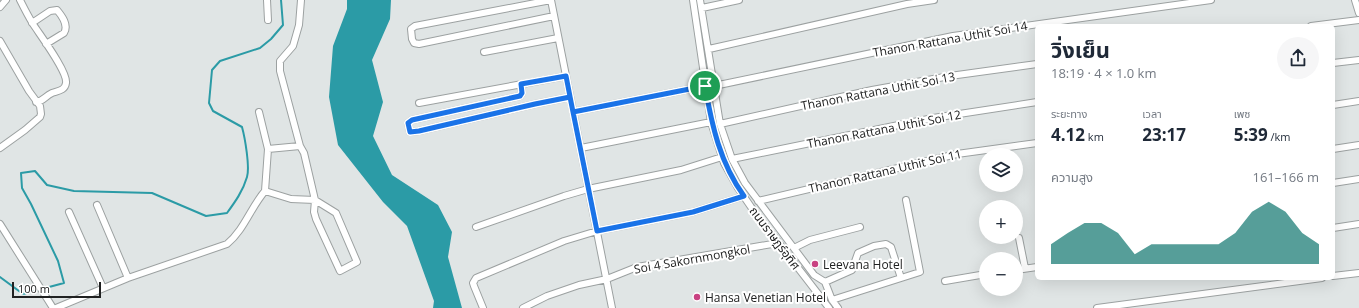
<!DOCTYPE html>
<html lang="th">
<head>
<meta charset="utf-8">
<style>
	:root { --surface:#fff; --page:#f6f6f7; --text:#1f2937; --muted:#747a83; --accent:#0f766e }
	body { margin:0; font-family:"Open Sans","Noto Sans Thai",sans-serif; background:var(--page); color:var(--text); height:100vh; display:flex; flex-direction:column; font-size:15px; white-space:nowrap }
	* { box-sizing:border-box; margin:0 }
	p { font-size:13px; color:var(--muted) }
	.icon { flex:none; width:22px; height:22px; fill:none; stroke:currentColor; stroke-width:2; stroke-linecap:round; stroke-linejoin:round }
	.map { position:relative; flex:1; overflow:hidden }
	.details { position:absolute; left:1035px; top:24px; width:300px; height:256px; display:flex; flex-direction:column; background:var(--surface); border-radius:6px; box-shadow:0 4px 16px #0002 }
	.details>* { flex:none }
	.fabs { position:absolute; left:979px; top:148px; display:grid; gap:8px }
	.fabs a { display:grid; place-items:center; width:44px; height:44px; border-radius:50%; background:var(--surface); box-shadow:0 4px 16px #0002; font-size:20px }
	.scale { position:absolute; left:12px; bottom:10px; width:89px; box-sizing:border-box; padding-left:4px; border:2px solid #202121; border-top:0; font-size:11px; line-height:14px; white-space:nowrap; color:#202121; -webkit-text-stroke:3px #fff; paint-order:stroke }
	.pin { position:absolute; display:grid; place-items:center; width:34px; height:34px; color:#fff; margin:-17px; border:2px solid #fff; border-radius:50%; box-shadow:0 1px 4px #0007 }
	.round { display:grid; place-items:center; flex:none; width:42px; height:42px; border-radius:21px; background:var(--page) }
	.headline { display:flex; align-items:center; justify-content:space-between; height:68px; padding:0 16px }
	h1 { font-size:22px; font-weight:700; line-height:30px }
	.figures { display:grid; grid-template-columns:repeat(3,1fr); gap:6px; height:68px; padding:4px 16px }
	.figures div { display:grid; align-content:center }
	.figures b { font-size:17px; font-weight:700 }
	.figures small { font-size:11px; font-weight:400 }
	.figures p { font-size:11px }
	.chart { height:112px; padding:8px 16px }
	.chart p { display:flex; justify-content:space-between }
	.chart svg { width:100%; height:72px; margin-top:4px; fill:var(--accent); opacity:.7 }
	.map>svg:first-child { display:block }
	.water { fill:#2b9ba6 }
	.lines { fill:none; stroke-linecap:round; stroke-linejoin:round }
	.stream { stroke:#2b9ba6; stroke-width:2 }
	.minor-casing { stroke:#9ca1a1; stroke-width:8 }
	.minor { stroke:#fff; stroke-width:6 }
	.route-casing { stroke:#fff; stroke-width:8 }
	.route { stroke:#1a73e8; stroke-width:5 }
	.poi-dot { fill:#c94282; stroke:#fff; stroke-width:1.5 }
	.labels { text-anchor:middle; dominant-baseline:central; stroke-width:4; stroke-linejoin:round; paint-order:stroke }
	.street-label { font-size:12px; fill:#202121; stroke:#fff }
	.poi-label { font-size:12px; fill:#202121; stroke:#fff; text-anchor:start }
</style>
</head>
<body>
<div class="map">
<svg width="1359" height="308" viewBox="0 0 1359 308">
	<rect width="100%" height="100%" fill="#e0e5e5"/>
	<!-- water -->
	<path class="water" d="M 347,0 L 391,0 L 390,19 L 372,60 L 383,102 L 373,136 L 392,175 L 438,205 L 452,232 L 448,257 L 462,308 L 433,308 L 434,301 L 407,226 L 383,202 L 338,145 L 329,97 L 333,46 L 347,9 Z"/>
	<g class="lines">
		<!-- stream -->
		<path class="stream" d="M 0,277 L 23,294 L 64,283 L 58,261 L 31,204 L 22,188 L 21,173 L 35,171 L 47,185 L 74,191 L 152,193 L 206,216 L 227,213 C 235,202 243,191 247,177 C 250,167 245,138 242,127 L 213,111 L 209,103 L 212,70 L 220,61 L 260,48 L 271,39 L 283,25 L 281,0"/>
		<!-- minor casing -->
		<g class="minor-casing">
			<path id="minor" d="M 20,0 C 24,8 28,16 33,24 C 40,35 68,72 66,83 C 65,91 57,91 52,93 C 45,96 44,101 36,102
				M 267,0 L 268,20
				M 551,0 L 612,308
				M 551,0 L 415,26 L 411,29 L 412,39 L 414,43 L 419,44 L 554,16
				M 693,0 L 711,122 L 724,163 L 738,188 L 751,207 L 829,308
				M 700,0 L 720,124 L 732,159 L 745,183 L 814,275 L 825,282 L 832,300 L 838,308
				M 1355,0 L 1359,13
				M 0,7 L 6,0
				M 702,8 L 739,0
				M 32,23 L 50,11 L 57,10 C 62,16 69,25 64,33 L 46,44
				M 1311,26 L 1359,20
				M 0,41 L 29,91 L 40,106 L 41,114 L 40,117 L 25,130 L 0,148
				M 709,49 L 907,4 L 934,0
				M 484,52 L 558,38
				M 1333,63 L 1359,60
				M 521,84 L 522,93 L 520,96 L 412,120 L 408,123 L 410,132 L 419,131 L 535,104 L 570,97
				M 714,86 L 953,36 L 1211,0
				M 419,103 L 566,76
				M 1333,105 L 1359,101
				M 259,112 L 268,149 L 265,191
				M 573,112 L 705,86
				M 720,124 L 872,90 L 950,76 L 1037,64
				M 581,148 L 711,122
				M 268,149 L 300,146
				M 1333,149 L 1359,145
				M 732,159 L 933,118 L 1037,102
				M 1333,183 L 1359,179
				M 758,201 L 957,154 L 1037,143
				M 97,205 L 128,278
				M 69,212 L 103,288
				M 0,224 L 53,308
				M 476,227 L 564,196 L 588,189 L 681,170 L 722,157
				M 1333,228 L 1359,224
				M 1019,238 L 1025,268
				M 794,248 L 810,240 L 860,227
				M 1016,270 L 1037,267
				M 1333,276 L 1359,273
				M 945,281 L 986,274
				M 825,282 L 852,270 L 858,253 L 874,246 L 886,244 L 891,247 L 901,278
				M 832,300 L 920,272 L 906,200
				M 56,308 L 128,278 L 227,244 C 244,230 251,207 265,191 L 291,199 L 315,200 L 336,213 L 357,262 L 340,271 L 316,219 L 314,212 L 315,200 L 304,153 L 300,146 L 280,71 L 280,61 L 293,46 L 299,25 L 301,0
				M 483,308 L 474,286 L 473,283 L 476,278 L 564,241 L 597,231 L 693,212 L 744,196
				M 523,308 L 547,296 L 579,285 L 607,279 L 637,267 L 778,243
				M 1097,308 L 1322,278"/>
		</g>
		<!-- minor -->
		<use href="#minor" class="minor"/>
	</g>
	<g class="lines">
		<!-- route casing -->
		<g class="route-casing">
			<path id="route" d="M 705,86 L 573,112 L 566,76 L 521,84 L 522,93 L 520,96 L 412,120 L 408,123 L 410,132 L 419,131 L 535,104 L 570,97 L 597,231 L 693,212 L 744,196 C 720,163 712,126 705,86"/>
		</g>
		<!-- route -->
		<use href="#route" class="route"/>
	</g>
	<!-- markers -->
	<g class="poi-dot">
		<circle cx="815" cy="264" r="4"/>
		<circle cx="697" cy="297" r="4"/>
	</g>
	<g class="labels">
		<!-- street labels -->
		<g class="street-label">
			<text transform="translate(950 39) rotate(-10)">Thanon Rattana Uthit Soi 14</text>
			<text transform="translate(878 91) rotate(-11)">Thanon Rattana Uthit Soi 13</text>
			<text transform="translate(884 129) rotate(-11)">Thanon Rattana Uthit Soi 12</text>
			<text transform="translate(885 171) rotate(-13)">Thanon Rattana Uthit Soi 11</text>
			<text transform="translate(775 238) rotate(53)">ถนนราษฏร์อุทิศ</text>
			<text transform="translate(692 259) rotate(-10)">Soi 4 Sakornmongkol</text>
		</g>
		<!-- poi labels -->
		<g class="poi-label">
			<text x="823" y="264">Leevana Hotel</text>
			<text x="705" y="297">Hansa Venetian Hotel</text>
		</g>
	</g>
</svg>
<div class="fabs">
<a><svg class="icon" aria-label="layers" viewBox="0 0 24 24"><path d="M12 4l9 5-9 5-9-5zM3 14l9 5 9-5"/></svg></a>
<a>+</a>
<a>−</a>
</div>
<div class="scale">100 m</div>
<div class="pin" style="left:705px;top:86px;background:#1e9e55"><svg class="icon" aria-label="arrive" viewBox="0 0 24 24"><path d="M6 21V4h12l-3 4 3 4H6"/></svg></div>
<section class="details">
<div class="headline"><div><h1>วิ่งเย็น</h1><p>18:19 · 4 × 1.0 km</p></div><a class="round"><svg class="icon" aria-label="share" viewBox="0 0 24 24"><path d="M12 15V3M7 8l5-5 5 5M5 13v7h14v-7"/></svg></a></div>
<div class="figures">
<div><p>ระยะทาง</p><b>4.12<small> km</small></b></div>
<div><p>เวลา</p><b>23:17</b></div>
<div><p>เพซ</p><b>5:39<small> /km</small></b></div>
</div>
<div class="chart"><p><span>ความสูง</span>161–166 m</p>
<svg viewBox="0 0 160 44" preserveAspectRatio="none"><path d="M0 44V32L10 25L20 19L30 19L40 25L50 38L60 32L70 32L80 32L90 32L100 32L110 25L120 12L130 6L140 12L150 25L160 32V44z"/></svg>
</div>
</section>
</div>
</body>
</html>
